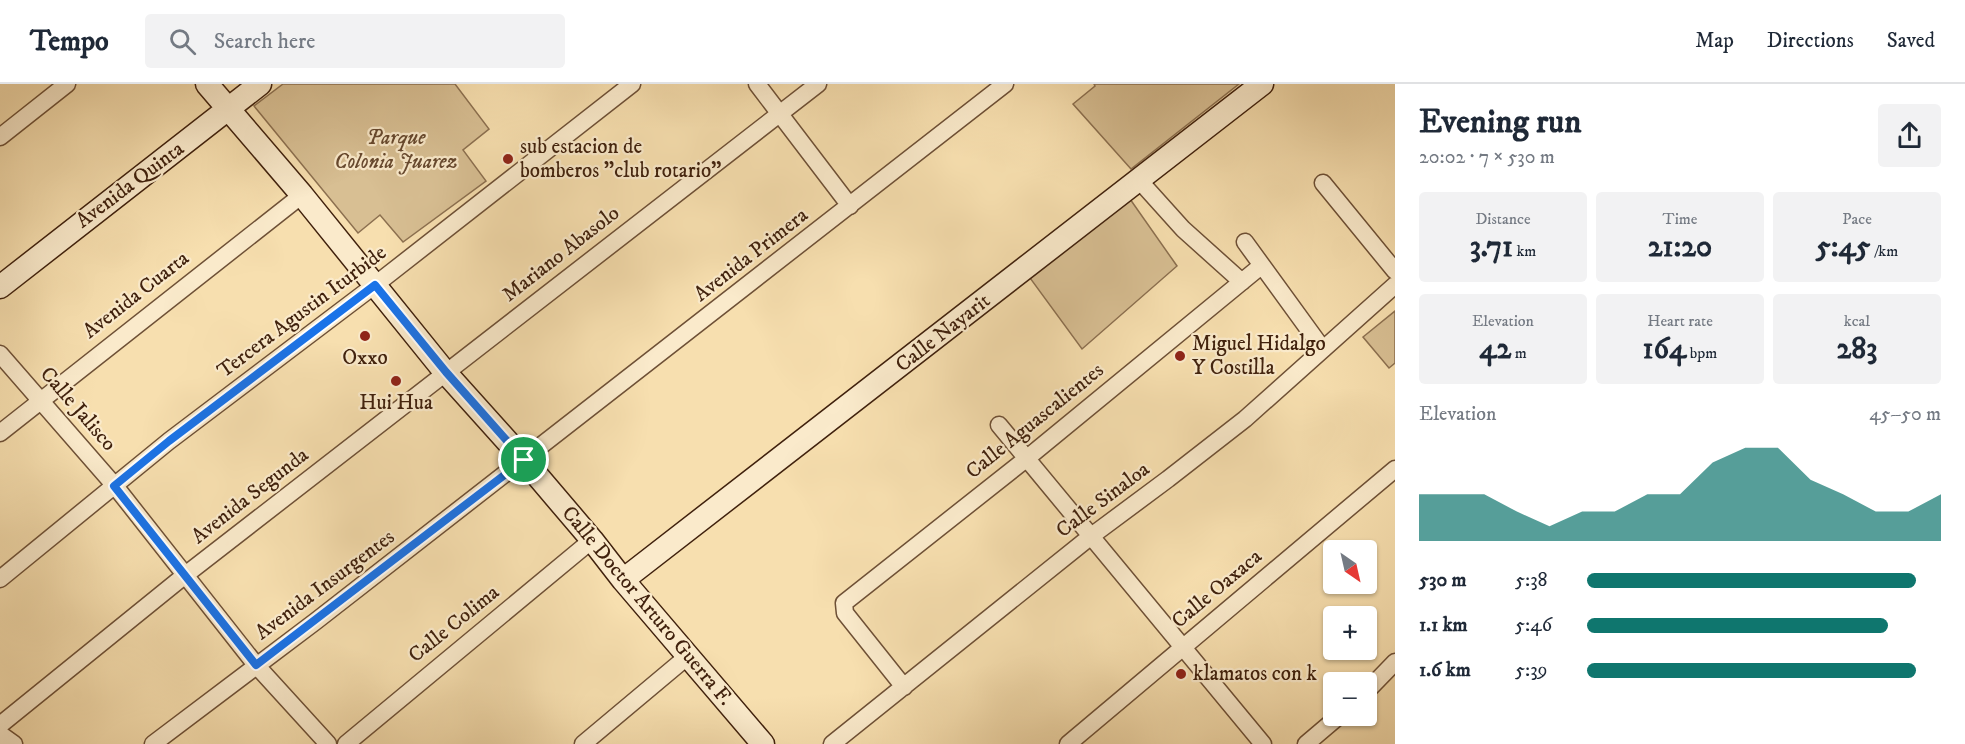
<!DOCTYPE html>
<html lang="en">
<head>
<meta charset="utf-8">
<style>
	:root { --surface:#fff; --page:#f2f2f3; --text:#1f2937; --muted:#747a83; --line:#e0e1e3; --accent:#0f766e }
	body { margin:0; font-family:"IM FELL DW Pica",serif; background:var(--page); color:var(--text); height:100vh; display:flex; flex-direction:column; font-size:22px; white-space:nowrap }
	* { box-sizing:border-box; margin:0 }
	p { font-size:20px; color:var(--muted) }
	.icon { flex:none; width:33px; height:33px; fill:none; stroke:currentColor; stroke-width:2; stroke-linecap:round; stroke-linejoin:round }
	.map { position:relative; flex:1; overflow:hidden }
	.side { display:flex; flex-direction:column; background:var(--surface); width:570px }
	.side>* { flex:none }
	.needle { width:39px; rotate:146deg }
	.buttons { position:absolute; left:1323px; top:456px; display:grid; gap:12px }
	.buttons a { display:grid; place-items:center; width:54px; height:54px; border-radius:6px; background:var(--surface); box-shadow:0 2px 4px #0004; font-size:30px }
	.pin { position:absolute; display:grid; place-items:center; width:51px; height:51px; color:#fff; margin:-26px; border:3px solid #fff; border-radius:50%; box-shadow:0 2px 6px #0007 }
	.round { display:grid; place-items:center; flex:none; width:63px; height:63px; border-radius:6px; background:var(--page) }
	.summary { display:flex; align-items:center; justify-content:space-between; height:102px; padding:0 24px }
	h1 { font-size:33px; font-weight:700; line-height:45px }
	.figures { display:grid; grid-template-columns:repeat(3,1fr); gap:9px; height:102px; padding:6px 24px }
	.figures div { display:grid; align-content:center; border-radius:6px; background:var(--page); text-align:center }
	.figures b { font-size:30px; font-weight:700 }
	.figures small { font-size:16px; font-weight:400 }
	.figures p { font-size:16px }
	.chart { height:168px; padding:12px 24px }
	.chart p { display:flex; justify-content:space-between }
	.chart svg { width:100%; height:108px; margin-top:6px; fill:var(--accent); opacity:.7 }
	ul { padding:0 24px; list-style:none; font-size:20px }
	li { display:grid; grid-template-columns:96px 72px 1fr; align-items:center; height:45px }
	li i { height:15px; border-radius:8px; background:var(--accent) }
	header { display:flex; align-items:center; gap:36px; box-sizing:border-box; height:84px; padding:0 30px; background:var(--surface); border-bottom:2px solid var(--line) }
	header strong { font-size:28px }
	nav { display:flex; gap:33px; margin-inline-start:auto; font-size:21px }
	.search { width:420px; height:54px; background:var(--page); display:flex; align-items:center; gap:15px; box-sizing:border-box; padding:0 21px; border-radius:6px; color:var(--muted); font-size:22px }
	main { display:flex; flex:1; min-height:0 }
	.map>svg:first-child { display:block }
	.green { fill:#d8bf93; stroke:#8c7050; stroke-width:1.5 }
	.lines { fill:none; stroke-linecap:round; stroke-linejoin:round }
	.street-casing { stroke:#6e5036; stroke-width:19 }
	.secondary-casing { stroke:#40210d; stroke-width:25 }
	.street { stroke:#faeacb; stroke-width:16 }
	.secondary { stroke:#faeacb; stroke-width:22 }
	.route-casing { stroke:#fff; stroke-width:12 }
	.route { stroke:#1a73e8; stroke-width:8 }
	.poi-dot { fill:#8f2418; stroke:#faeacb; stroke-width:2 }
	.labels { text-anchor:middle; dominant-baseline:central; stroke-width:4.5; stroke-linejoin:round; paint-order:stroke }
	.park-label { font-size:21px; font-style:italic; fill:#66482e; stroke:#faeacb }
	.poi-label { font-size:21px; fill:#40210d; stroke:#faeacb; text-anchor:start }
	.street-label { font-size:21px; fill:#40210d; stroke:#faeacb }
</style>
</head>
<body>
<header>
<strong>Tempo</strong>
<div class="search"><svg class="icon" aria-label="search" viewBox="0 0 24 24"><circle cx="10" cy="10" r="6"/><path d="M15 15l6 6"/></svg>Search here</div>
<nav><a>Map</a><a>Directions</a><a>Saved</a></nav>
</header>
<main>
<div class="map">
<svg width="1395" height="660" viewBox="0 0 1395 660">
	<rect width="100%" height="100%" fill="#f7dfaf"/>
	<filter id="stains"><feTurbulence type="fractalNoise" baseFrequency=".00333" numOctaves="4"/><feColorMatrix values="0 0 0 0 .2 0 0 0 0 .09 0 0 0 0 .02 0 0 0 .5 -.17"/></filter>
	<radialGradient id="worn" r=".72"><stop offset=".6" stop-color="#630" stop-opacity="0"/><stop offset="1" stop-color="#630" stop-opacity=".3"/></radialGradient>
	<!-- green -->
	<path class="green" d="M 283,0 L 455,0 L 489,45 L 463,66 L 486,97 L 403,158 L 380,131 L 358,149 L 254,22 Z
		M 1094,0 L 1239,0 L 1131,85 L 1073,20 L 1095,2 Z
		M 1130,115 L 1177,182 L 1082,265 L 1030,194 Z
		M 1395,227 L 1395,279 L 1389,284 L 1363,253 Z"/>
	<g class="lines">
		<!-- street casing -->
		<g class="street-casing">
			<path id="street" d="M 757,0 L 850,122
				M 0,53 L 67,0
				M 1138,95 L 1183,145 L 1242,198
				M 1323,99 L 1395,187
				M 1245,158 L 1322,264
				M 0,270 L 115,402 L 256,581 L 328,660
				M 999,341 L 1263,660
				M 0,349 L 302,111
				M 0,495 L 169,357 L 375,201 L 632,0
				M 904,603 L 845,529 L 844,519 L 1026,375 L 1261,182
				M 1366,608 L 1395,578
				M 0,641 L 184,492 L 818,0
				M 0,650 L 14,660
				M 153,660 L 316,537 L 1005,0
				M 346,660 L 592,456
				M 583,660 L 688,572
				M 832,660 L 1090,453 L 1168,395 L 1245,335 L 1395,201
				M 1068,660 L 1395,385
				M 1306,660 L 1339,632"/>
		</g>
		<!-- secondary casing -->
		<g class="secondary-casing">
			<path id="secondary" d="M 207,0 L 302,111 L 445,288 L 524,376 L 592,456 L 623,496 L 763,660
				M 0,203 L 260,0
				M 623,496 L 1262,0"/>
		</g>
		<!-- street -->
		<use href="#street" class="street"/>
		<!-- secondary -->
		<use href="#secondary" class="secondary"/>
	</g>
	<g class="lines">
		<!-- route casing -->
		<g class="route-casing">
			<path id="route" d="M 375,201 L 446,288 L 524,376 L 256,581 L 114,402 L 169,357 Z"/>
		</g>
		<!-- route -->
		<use href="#route" class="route"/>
	</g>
	<!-- markers -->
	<g class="poi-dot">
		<circle cx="508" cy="75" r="6"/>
		<circle cx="365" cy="252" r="6"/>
		<circle cx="1180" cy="272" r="6"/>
		<circle cx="396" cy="297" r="6"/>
		<circle cx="1181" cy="590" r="6"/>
	</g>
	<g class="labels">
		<!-- park labels -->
		<g class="park-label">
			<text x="396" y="54">Parque<tspan x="396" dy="24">Colonia Juarez</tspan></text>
		</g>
		<!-- poi labels -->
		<g class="poi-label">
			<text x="520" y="63">sub estacion de<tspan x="520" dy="24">bomberos "club rotario"</tspan></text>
			<text x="1192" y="260">Miguel Hidalgo<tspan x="1192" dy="24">Y Costilla</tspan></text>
			<text x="365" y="274" text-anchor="middle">Oxxo</text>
			<text x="396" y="319" text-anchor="middle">Hui Hua</text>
			<text x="1193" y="590">klamatos con k</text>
		</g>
		<!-- street labels -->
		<g class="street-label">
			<text transform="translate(130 101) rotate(-37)">Avenida Quinta</text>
			<text transform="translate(561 170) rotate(-38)">Mariano Abasolo</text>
			<text transform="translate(751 171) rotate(-38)">Avenida Primera</text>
			<text transform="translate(136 211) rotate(-38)">Avenida Cuarta</text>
			<text transform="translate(302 228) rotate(-37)">Tercera Agustin Iturbide</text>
			<text transform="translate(943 249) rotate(-38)">Calle Nayarit</text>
			<text transform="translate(78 325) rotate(49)">Calle Jalisco</text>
			<text transform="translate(1035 337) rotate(-39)">Calle Aguascalientes</text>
			<text transform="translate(250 412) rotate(-38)">Avenida Segunda</text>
			<text transform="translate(1103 416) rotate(-37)">Calle Sinaloa</text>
			<text transform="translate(325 501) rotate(-37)">Avenida Insurgentes</text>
			<text transform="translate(1217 505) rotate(-40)">Calle Oaxaca</text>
			<text transform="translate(647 522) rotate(50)">Calle Doctor Arturo Guerra F.</text>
			<text transform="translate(454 540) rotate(-39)">Calle Colima</text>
		</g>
	</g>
	<rect width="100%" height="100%" filter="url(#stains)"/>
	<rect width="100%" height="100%" fill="url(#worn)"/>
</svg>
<div class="buttons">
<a><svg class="needle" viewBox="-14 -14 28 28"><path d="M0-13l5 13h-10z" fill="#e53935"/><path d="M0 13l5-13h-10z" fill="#747a83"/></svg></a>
<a>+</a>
<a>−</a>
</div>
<div class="pin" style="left:524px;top:376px;background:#1e9e55"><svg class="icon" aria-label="arrive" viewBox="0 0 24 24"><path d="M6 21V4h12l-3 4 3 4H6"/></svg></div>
</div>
<section class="side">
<div class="summary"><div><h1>Evening run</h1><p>20:02 · 7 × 530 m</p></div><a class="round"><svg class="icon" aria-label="share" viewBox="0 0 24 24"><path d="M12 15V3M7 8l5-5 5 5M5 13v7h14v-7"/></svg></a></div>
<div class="figures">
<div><p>Distance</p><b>3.71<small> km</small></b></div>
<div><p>Time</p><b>21:20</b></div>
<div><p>Pace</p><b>5:45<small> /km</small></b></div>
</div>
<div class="figures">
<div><p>Elevation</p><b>42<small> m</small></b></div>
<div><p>Heart rate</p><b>164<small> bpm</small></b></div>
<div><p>kcal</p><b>283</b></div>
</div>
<div class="chart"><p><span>Elevation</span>45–50 m</p>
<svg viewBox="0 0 160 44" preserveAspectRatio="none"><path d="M0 44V25L10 25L20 25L30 32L40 38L50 32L60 32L70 25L80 25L90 12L100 6L110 6L120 19L130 25L140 32L150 32L160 25V44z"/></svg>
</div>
<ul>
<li><b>530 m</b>5:38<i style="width:93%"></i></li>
<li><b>1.1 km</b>5:46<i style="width:85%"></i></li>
<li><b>1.6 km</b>5:39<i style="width:93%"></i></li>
</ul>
</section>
</main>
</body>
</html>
